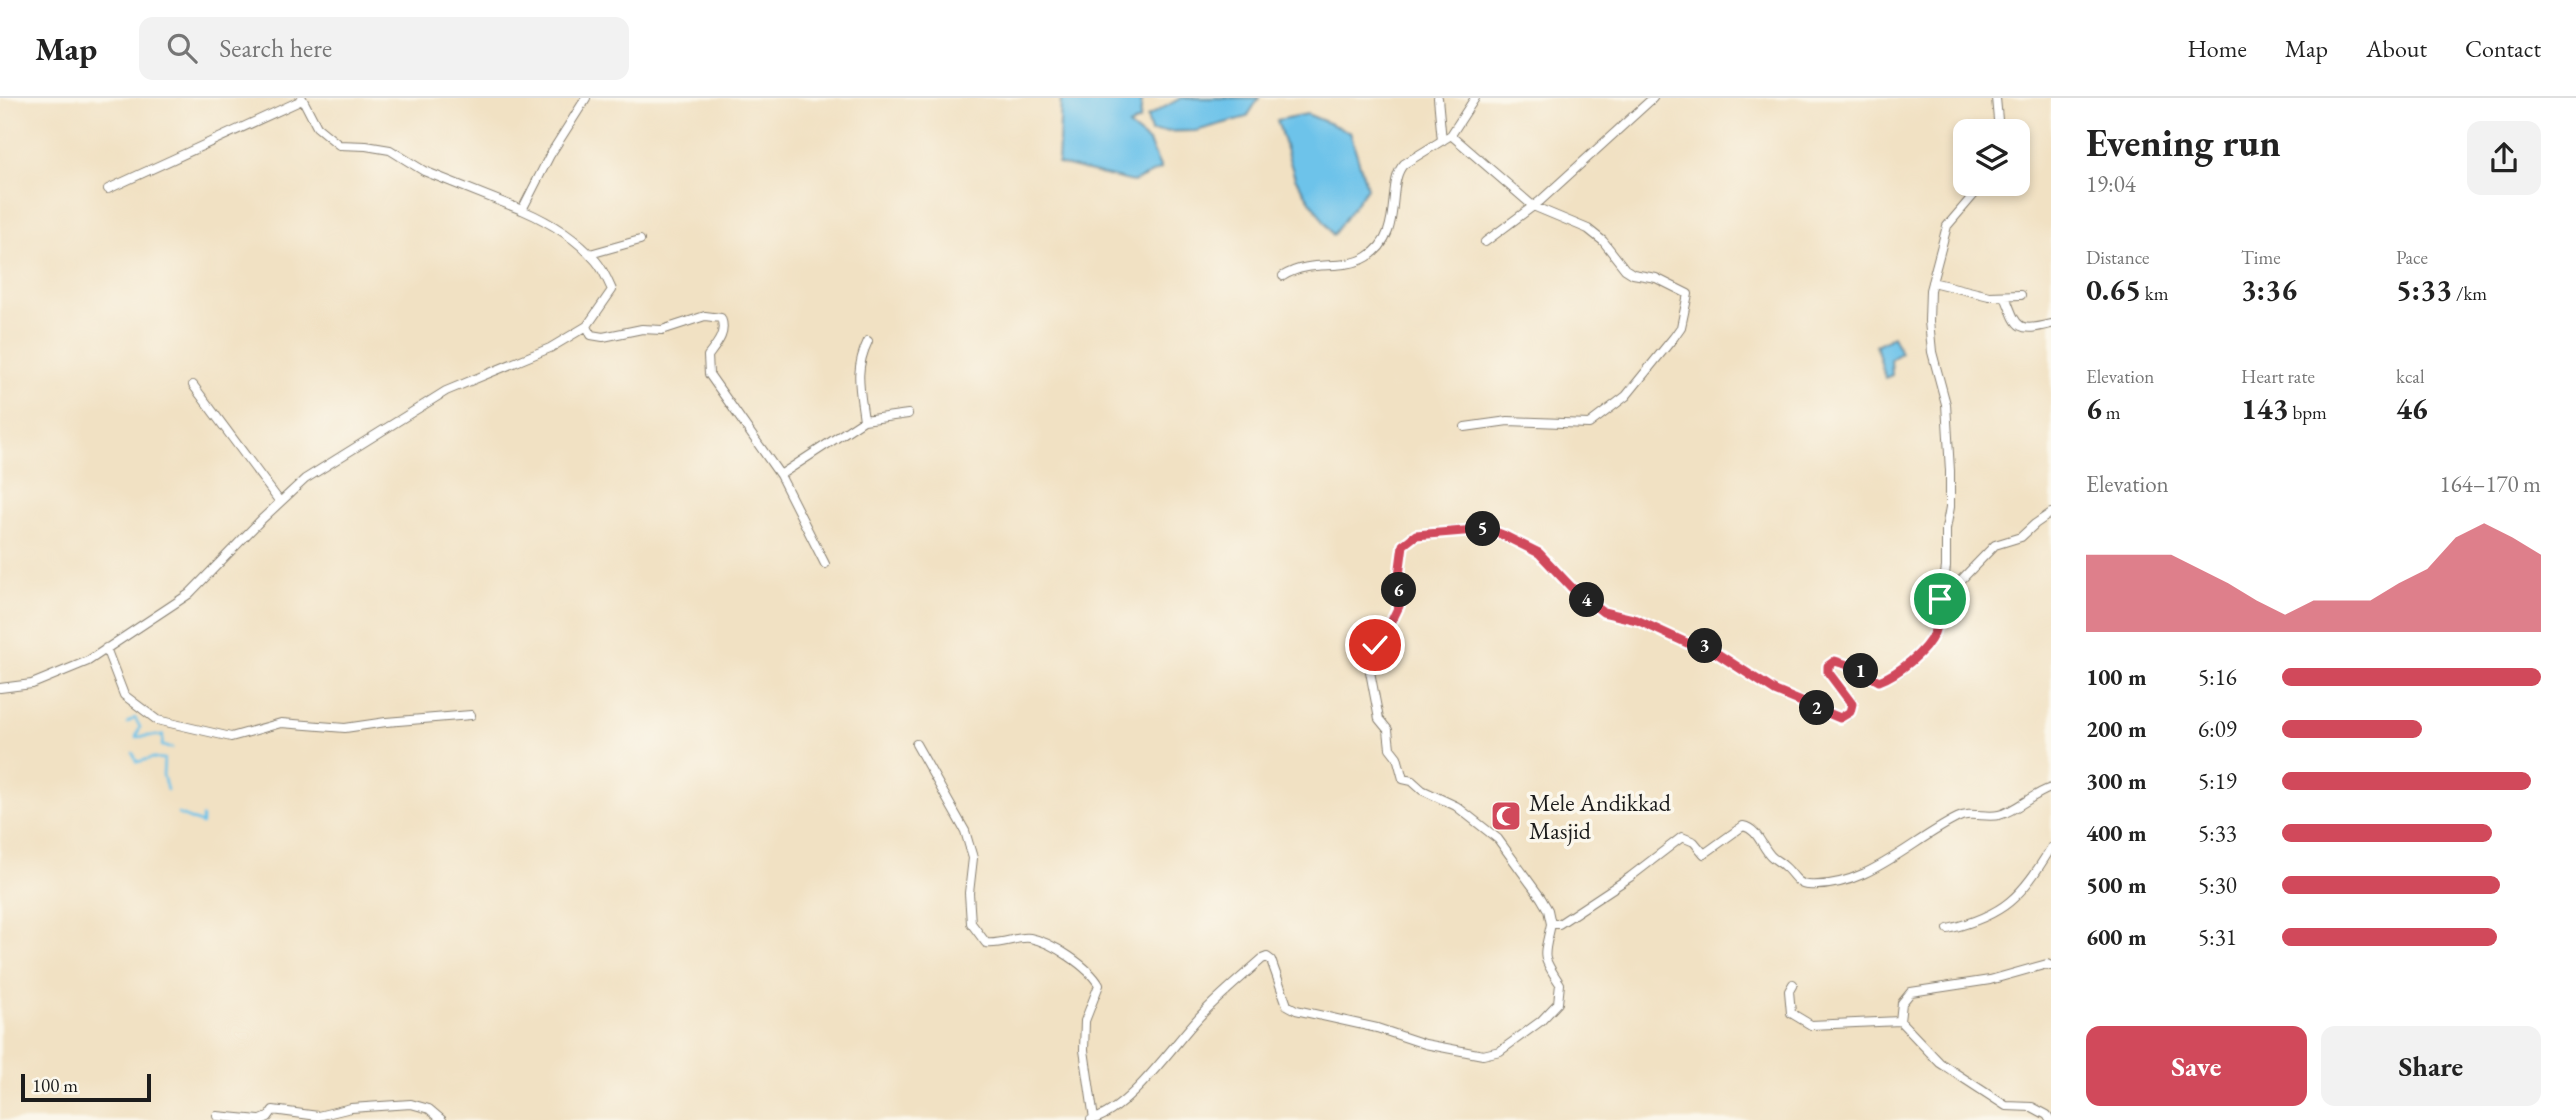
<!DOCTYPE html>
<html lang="en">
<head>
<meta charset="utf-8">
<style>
	:root { --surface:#fff; --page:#f2f2f2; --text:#222; --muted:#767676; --line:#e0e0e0; --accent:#d1495b }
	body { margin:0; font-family:"EB Garamond",serif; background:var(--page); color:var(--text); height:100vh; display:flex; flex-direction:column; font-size:26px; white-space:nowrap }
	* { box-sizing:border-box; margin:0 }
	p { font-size:23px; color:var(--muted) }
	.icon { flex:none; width:38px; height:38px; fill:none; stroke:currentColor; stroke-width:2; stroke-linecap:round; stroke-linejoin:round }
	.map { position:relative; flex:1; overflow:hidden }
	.sheet { display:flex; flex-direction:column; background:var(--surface); width:525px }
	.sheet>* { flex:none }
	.controls { position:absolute; left:1953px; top:21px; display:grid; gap:14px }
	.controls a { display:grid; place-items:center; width:77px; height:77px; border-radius:14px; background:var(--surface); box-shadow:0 4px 10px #0003; font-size:35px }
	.scale { position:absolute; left:21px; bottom:18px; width:130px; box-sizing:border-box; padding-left:7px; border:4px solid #1c1c1c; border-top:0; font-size:19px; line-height:24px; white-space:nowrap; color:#1c1c1c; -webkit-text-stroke:5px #fbf7ec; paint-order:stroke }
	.pin { position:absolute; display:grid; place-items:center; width:60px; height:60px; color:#fff; margin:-30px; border:4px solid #fff; border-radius:50%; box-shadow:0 2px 7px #0007 }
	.km { position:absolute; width:35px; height:35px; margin:-18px; border-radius:50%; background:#222; color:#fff; font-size:19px; line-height:35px; text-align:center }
	.round { display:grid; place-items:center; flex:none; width:74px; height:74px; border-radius:14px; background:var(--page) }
	.headline { display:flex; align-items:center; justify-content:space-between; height:119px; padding:0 35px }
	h1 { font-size:38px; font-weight:700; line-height:52px }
	.metrics { display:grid; grid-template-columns:repeat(3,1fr); gap:10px; height:119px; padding:7px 35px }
	.metrics div { display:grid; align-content:center }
	.metrics b { font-size:30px; font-weight:700 }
	.metrics small { font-size:19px; font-weight:400 }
	.metrics p { font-size:19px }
	.chart { height:196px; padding:14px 35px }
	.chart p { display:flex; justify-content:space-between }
	.chart svg { width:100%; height:126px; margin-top:7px; fill:var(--accent); opacity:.7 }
	.action { display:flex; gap:14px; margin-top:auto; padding:14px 35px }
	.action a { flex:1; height:80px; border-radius:14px; background:var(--accent); color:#fff; font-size:28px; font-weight:700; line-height:80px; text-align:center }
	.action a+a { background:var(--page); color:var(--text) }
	ul { padding:0 35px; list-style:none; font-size:23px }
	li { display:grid; grid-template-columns:112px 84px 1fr; align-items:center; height:52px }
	li i { height:18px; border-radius:9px; background:var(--accent) }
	header { display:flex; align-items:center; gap:42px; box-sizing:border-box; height:98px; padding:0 35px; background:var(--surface); border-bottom:2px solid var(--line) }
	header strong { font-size:33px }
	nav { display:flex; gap:38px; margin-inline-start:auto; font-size:24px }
	.search { width:490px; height:63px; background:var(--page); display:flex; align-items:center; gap:18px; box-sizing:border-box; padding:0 24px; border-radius:14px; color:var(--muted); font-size:26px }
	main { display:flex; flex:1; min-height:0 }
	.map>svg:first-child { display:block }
	.water { fill:#6dc3ea; stroke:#447083; stroke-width:2 }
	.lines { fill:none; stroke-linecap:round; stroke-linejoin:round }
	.stream { stroke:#6dc3ea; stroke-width:2.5 }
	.minor-casing { stroke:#867e70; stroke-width:10 }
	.minor { stroke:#fff; stroke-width:8 }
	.route-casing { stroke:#fff; stroke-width:14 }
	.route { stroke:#d1495b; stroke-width:9 }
	.labels { text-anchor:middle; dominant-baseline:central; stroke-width:7; stroke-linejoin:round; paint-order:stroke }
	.poi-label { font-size:24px; fill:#1c1c1c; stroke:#fbf7ec; text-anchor:start }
</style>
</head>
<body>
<header>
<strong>Map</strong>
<div class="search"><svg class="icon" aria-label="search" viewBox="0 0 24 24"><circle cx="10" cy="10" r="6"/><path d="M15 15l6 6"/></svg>Search here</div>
<nav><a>Home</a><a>Map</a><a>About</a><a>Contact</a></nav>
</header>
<main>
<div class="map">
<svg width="2051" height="1022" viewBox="0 0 2051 1022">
	<rect width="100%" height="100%" fill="#fbf7ec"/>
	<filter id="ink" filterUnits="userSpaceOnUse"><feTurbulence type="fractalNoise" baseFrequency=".0143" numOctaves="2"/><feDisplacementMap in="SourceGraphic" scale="14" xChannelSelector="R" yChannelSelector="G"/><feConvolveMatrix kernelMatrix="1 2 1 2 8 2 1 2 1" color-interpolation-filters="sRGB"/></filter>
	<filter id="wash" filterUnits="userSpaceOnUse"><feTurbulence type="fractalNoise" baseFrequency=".00686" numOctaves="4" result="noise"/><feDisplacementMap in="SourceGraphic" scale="28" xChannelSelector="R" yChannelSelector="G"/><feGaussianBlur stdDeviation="1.57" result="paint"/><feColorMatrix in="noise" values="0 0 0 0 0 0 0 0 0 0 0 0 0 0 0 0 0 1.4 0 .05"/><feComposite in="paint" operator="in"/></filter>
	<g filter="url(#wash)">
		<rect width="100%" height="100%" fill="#f1e1c3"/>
		<!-- water -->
		<path class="water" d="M 1061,0 L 1142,0 L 1140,22 L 1129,28 L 1149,44 L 1161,71 L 1133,84 L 1058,66 Z
			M 1181,0 L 1259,0 L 1247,19 L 1196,33 L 1151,34 L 1147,19 Z
			M 1307,16 L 1350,34 L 1367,90 L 1333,137 L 1295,80 L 1277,22 Z
			M 1893,238 L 1901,255 L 1891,261 L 1892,277 L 1885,280 L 1876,247 Z"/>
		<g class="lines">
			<!-- stream -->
			<path class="stream" d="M 127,625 L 135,620 L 140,629 L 136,639 L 163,637 L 162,648 L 172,650
				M 133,655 L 137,664 L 153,660 L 164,661 L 163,677 L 167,692
				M 178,716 L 202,726 L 202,719"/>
		</g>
	</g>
	<g filter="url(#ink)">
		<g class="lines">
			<!-- minor casing -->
			<g class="minor-casing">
				<path id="minor" d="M 302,0 L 317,29 L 339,47 L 366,48 L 390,52 L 424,73 L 522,112
					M 1438,0 L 1442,43
					M 1996,0 L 1999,33
					M 1451,37 L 1533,108 L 1588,131 L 1603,143 L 1625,171 L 1633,176 L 1656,180 L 1688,196 L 1681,229 L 1674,239 L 1626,298 L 1589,326 L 1508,323 L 1465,329
					M 1983,86 L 1947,128 L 1930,192 L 1929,223 L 1932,254 L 1946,306 L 1950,373 L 1950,409 L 1946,431 L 1946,469 L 1939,516 L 1933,536 L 1927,547 L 1899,574 L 1879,583 C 1866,575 1842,557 1828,568 L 1828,574 L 1852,606 L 1850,614 L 1845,619 L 1834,618 L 1775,593 L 1704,547 L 1687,545 L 1637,522 L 1603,514 L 1573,491 L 1539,455 L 1503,437 L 1487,431 L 1416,437 L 1403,447 L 1398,485 L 1399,508 L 1387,533 L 1375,547 L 1368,563 L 1379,621 L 1388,632 L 1390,650 L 1397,659 L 1403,681 L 1412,683 L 1422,692 L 1456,708 L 1498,741 L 1541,800 L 1548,812 L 1551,826 L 1559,826 L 1630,779 L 1682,739 L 1694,744 L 1704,756 L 1743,728 C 1758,731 1761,748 1771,758 C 1775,762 1780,764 1784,768 C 1792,774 1797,787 1808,787 C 1865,791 1909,744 1957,720 C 1970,713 1985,720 1999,717 C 2016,713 2032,696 2051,690
					M 108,91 L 302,2
					M 1485,144 L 1540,103 L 1653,0
					M 590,156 L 640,142
					M 1283,178 C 1312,160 1341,174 1367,159 C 1405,137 1385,85 1404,66 L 1451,37 L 1475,0
					M 1932,184 L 1989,198 L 2021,197
					M 2005,198 C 2017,229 2016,235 2051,226
					M 587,228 L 591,237 L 603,239 L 642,231 L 662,232 L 705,218 L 721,220 C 727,235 717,246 708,258 L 709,276 L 780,377 L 864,322 L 908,316
					M 193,287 L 280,404
					M 864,322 C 860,291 854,272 868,243
					M 780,377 L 825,466
					M 1943,488 L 1961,482 L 1995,447 L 2021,439 L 2035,426 L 2051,415
					M 106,550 L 124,597 L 157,622 L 231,639 L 281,625 L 345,630 L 386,624 L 471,617
					M 0,590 L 32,586 L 88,563 L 189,496 L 261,422 L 305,381 L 446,293 L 550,250 L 587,228 L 612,192 C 608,183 603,171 596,163 C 576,140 550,124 522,112 L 550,57 L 586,0
					M 916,646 L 965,733 L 973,760 L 969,795 L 971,825 L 986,845 C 1001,847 1018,838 1030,840 C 1052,844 1089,869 1099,887 L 1085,923 L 1084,952 L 1094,1021
					M 1948,831 C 2005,817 2021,799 2051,750
					M 1793,886 L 1789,893 L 1791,915 L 1811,927 L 1900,923 L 1902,905 L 1911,894 L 1990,882 L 2047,866 L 2051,868
					M 1900,923 L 1940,965 L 2006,1008 L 2032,1009 L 2047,1017 L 2050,1022
					M 217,1018 L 259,1022
					M 261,1022 L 268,1019 L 273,1012 L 318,1018 L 351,1010 L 411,1006 L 429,1011 L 442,1022
					M 1091,1022 C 1129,1013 1174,945 1202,916 C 1221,896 1242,879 1262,861 L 1267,859 L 1271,862 L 1287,907 L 1296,912 L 1377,930 L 1425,946 L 1483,957 L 1500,953 L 1541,923 L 1558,905 L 1560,886 C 1540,856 1544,860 1551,826"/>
			</g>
			<!-- minor -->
			<use href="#minor" class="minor"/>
		</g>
	</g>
	<g class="lines" filter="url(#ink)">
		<!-- route casing -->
		<g class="route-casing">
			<path id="route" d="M 1375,547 L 1387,533 L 1399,508 L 1398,485 L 1403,447 L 1416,437 L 1487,431 L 1503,437 L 1539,455 L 1573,491 L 1603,514 L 1637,522 L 1687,545 L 1704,547 L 1775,593 L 1840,620 L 1850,614 L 1852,606 L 1828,574 L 1828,568 L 1835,563 L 1851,568 L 1879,583 C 1898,576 1926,554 1934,535 C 1938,525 1939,513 1940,501"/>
		</g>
		<!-- route -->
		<use href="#route" class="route"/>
	</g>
	<!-- icons -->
	<defs>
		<g id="mosque-square" transform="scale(1.575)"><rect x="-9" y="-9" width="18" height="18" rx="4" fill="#d1495b" stroke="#fbf7ec"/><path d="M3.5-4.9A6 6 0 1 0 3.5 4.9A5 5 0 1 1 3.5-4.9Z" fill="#fff"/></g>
	</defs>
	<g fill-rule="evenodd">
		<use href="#mosque-square" x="1506" y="718"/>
	</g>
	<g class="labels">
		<!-- poi labels -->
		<g class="poi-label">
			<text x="1529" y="704">Mele Andikkad<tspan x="1529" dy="28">Masjid</tspan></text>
		</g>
	</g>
</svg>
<div class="controls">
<a><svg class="icon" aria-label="layers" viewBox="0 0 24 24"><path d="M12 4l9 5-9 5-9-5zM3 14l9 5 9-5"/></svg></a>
</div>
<div class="scale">100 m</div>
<div class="pin" style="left:1940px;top:501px;background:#1e9e55"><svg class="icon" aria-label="arrive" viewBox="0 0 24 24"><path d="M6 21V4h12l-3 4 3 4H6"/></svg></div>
<div class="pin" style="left:1375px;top:547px;background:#d93025"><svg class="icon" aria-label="check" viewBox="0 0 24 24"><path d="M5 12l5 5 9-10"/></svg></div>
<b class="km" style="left:1861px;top:573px">1</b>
<b class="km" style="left:1817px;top:610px">2</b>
<b class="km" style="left:1705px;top:548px">3</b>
<b class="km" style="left:1587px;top:502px">4</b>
<b class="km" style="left:1483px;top:431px">5</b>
<b class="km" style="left:1399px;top:492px">6</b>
</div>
<section class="sheet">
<div class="headline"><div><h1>Evening run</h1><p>19:04</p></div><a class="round"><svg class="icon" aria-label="share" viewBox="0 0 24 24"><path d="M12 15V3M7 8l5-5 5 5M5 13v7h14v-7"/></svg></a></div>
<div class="metrics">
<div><p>Distance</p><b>0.65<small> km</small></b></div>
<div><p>Time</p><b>3:36</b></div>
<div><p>Pace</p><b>5:33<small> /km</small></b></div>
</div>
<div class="metrics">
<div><p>Elevation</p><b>6<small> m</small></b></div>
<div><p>Heart rate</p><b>143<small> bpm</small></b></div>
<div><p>kcal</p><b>46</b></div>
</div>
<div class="chart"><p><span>Elevation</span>164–170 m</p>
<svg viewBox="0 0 160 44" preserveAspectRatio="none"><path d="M0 44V17L10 17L20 17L30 17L40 22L50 27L60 33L70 38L80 33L90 33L100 33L110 27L120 22L130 11L140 6L150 11L160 17V44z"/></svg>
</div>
<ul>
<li><b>100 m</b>5:16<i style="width:100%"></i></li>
<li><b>200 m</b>6:09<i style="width:54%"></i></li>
<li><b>300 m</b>5:19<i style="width:96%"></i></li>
<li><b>400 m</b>5:33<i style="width:81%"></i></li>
<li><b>500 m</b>5:30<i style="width:84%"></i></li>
<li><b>600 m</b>5:31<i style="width:83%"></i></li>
</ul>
<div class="action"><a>Save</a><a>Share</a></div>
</section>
</main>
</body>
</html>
